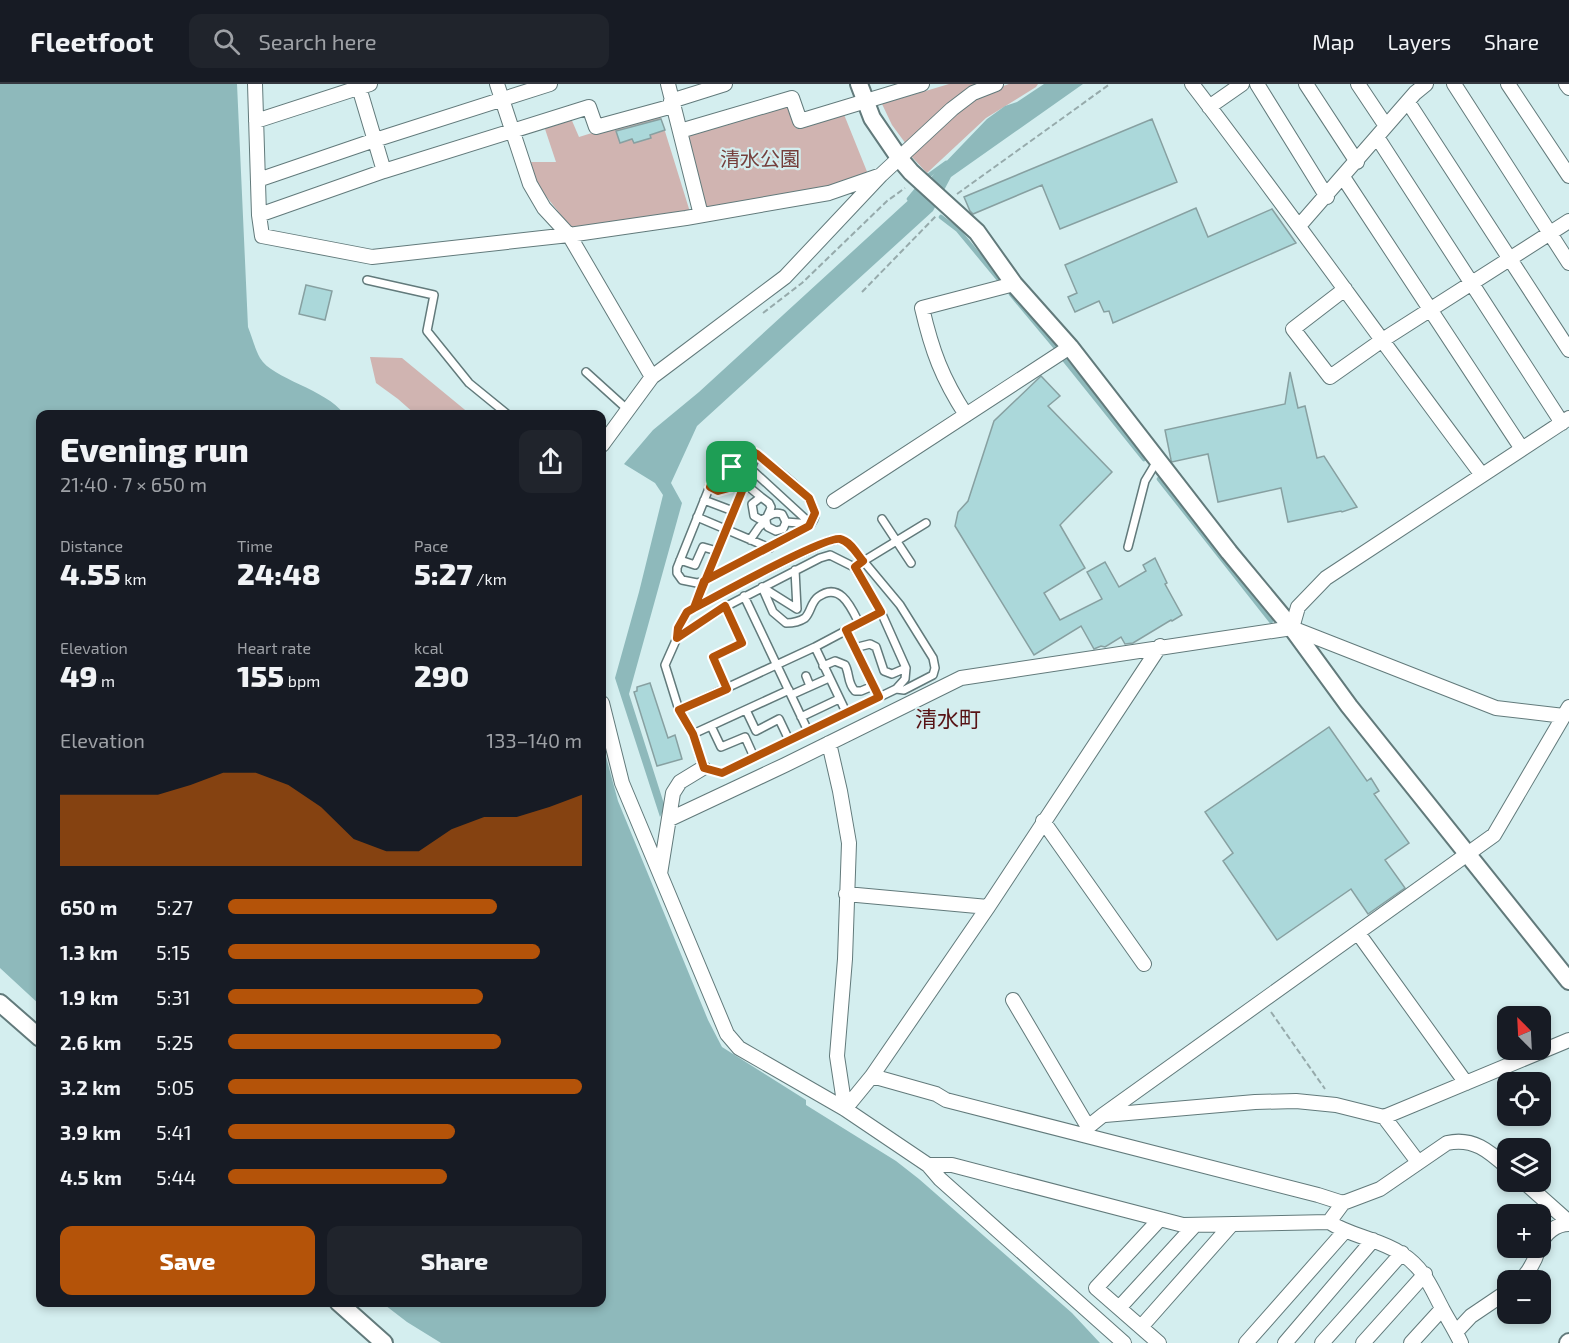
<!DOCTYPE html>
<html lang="en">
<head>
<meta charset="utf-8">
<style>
	:root { --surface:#171b24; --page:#20242c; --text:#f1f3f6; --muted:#9ea1a6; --line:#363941; --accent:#b45309 }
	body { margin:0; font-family:"Exo 2","Noto Sans JP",sans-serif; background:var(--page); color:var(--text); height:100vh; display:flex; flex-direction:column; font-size:22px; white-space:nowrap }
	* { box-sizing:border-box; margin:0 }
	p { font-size:20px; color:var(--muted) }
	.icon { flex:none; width:33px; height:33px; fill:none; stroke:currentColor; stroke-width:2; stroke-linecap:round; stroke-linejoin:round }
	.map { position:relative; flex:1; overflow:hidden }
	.panel { position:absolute; left:36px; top:326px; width:570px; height:897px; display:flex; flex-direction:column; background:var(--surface); border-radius:12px; box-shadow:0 3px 9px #0003 }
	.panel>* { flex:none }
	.needle { width:39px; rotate:336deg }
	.buttons { position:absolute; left:1497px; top:922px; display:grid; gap:12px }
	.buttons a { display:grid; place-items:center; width:54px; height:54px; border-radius:12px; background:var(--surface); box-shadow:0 3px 9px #0003; font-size:30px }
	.pin { position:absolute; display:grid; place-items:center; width:51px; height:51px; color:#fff; margin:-26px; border-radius:12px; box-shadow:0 3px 9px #0006 }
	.round { display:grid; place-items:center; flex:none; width:63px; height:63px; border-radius:12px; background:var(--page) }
	.overview { display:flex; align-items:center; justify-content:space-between; height:102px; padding:0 24px }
	h1 { font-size:33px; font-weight:800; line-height:45px }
	.metrics { display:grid; grid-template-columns:repeat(3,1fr); gap:9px; height:102px; padding:6px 24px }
	.metrics div { display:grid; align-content:center }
	.metrics b { font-size:30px; font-weight:800 }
	.metrics small { font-size:16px; font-weight:400 }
	.metrics p { font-size:16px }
	.chart { height:168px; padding:12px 24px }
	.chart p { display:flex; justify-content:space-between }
	.chart svg { width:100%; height:108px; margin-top:6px; fill:var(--accent); opacity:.7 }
	.action { display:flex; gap:12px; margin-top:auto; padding:12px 24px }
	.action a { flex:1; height:69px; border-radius:12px; background:var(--accent); color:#fff; font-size:24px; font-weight:800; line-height:69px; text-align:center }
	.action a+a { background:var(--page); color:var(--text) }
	ul { padding:0 24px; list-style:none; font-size:20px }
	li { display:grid; grid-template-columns:96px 72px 1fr; align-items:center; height:45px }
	li i { height:15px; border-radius:8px; background:var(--accent) }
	header { display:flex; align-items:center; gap:36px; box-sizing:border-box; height:84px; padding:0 30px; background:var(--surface); border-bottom:2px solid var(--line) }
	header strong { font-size:28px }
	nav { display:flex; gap:33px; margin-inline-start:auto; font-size:21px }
	.search { width:420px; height:54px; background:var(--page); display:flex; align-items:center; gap:15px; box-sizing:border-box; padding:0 21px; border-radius:12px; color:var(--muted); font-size:22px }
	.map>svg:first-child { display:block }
	.green { fill:#d0b4b1 }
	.water { fill:#8eb9bb }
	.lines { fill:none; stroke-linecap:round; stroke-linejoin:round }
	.stream { stroke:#8eb9bb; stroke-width:4.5 }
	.building { fill:#abd8da; stroke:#87a0a1; stroke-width:1.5 }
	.service-casing { stroke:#627a7b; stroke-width:10 }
	.minor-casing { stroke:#627a7b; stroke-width:16 }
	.tertiary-casing { stroke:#627a7b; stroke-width:20 }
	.path { stroke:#96aaab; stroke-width:2; stroke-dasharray:6 3; stroke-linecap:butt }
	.service { stroke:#fff; stroke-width:7 }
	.minor { stroke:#fff; stroke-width:14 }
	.tertiary { stroke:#fff; stroke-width:16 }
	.route-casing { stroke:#fff; stroke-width:12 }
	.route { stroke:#b45309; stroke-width:8 }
	.labels { text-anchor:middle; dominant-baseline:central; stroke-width:4.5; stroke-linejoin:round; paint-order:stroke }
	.park-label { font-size:20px; fill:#753f3c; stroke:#d4eeef }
	.quarter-label { font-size:22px; fill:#571315; stroke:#d4eeef }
</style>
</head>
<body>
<header>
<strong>Fleetfoot</strong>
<div class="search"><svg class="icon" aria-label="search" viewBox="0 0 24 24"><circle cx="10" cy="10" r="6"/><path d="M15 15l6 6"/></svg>Search here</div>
<nav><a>Map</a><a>Layers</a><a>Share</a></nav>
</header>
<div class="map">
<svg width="1569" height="1259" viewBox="0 0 1569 1259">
	<rect width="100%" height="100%" fill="#d4eeef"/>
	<!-- green -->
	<path class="green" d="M 949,0 L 985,0 L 906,60 L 892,41 L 882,20 Z
		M 1009,0 L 1038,0 L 1036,3 L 986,34 L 927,89 L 911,72 C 932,51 955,24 983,10 C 991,6 1001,3 1009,0 Z
		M 789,18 L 797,45 L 843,28 L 870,95 L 711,129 L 699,116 L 683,49 Z
		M 659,28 L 690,128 L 573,146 L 537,101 L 531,78 L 556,78 L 544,42 L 570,32 L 579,53 Z
		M 370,273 L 402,274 L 470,330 L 415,330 L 398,315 L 376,299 Z"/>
	<!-- water -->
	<path class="water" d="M 0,0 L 237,0 L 248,243 C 252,253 255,265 260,274 C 272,295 326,305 344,330 L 40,330 L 40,921 L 0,884 Z
		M 1044,0 L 1083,0 L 951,93 L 933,127 L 697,342 L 671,399 L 682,419 L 629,610 L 665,723 L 660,733 L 615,594 L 639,508 L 663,411 L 655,399 L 624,380 L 653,346 L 699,308 L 913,112 L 987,35 L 1005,22 L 1017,18 Z
		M 602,658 L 618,717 L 708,936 L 722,963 L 806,1016 L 806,1021 L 896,1077 L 919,1095 L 1072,1229 L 1100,1259 L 441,1259 L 407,1238 L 381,1218 L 602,1218 Z"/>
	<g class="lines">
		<!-- stream -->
		<path class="stream" d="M 909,115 L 928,92 L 946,79
			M 941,133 L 958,146 L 1001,198
			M 1011,210 L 1057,265
			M 1063,274 L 1144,375
			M 1159,395 L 1271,537"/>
	</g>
	<!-- building -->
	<path class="building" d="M 661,35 L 665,46 L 650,51 L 651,54 L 634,59 L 632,55 L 620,59 L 616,47 Z
		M 1152,35 L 1177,98 L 1060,145 L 1042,101 L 973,130 L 970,127 L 964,113 Z
		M 1196,124 L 1208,153 L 1272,125 L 1296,159 L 1113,239 L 1109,227 L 1104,228 L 1099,217 L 1075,228 L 1068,213 L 1077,209 L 1065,181 Z
		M 306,201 L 332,207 L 325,236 L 299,230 Z
		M 1290,288 L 1298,324 L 1305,322 L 1317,374 L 1324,372 L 1357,423 L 1342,428 L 1341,427 L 1288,438 L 1281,404 L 1218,418 L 1208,370 L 1172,378 L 1171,376 L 1165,346 L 1285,320 Z
		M 1041,292 L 1060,312 L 1048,322 L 1112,388 L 1060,441 L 1085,484 L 1044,509 L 1060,536 L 1102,515 L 1087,488 L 1105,478 L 1119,503 L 1146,487 L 1143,481 L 1155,474 L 1167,499 L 1165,500 L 1182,531 L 1172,537 L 1171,536 L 1133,559 L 1125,560 L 1121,553 L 1105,563 L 1101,562 L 1094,565 L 1081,542 L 1034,571 L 955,442 L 958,428 L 968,417 L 994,337 Z
		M 650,599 L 668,654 L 675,651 L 682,675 L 657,682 L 634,608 L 637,607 L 637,603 Z
		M 1329,643 L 1367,697 L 1371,694 L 1379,707 L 1374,710 L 1409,759 L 1385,776 L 1405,804 L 1368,830 L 1351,805 L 1277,856 L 1223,777 L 1233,769 L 1205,728 Z"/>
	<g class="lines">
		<!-- service casing -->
		<g class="service-casing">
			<path id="service" d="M 367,196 L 434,211 L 427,247 L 469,299 L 507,330
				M 586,288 L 628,326
				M 733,366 L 747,366 L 757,370 C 770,381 816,412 815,430 C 815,435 812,439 809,442 L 704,497 L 697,499 L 682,496 L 677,489 L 677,484 L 720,377 L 726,370 Z
				M 744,399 L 761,413 L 752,420 L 754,432 L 761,436 C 769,433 772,427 782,430 L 786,438 L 783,445 L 776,447 L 768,443 C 763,434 769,432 771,423 L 769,419 L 761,413
				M 709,403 L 718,407 L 729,404 L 731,400 C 730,391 727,386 736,380 L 751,385 L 811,440
				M 704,416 L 733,427
				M 697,433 L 770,464
				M 882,435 L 911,479
				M 786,438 L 811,440
				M 750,456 L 759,443 L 765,438
				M 1128,463 L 1145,397 L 1157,377
				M 830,471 L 854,483 L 881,528 L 906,584 L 905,595 L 896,605 L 722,689 L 703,684 L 693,650 L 679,626 L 665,581 L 677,554 L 725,523 L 820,474 Z
				M 680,476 L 695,481 L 703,463 L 717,467
				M 862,478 L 926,439
				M 762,503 L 773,528 L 786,539 C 793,539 799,538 805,534 C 811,528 811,518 818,513 C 840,497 851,523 859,539
				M 762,503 L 797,525 L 795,486
				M 744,512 L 808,647
				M 694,523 L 757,370
				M 725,523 L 742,559 L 713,573 L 727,605
				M 846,546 L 879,613
				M 677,554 C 679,541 683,531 694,523 L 789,475 L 828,457 L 841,455 L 850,461 L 900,521 L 933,574 L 935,584 L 933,591 L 904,606 L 896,605
				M 815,563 L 846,628
				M 854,564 L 870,560 L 876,563 L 884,587 L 892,590 L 906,584
				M 823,582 L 835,577 L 845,581 C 850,590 847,599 855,607 L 861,607 L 873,602
				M 806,592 L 810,602
				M 791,611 L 829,594
				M 679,626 L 815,563 L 881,528
				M 746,626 L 756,647 L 779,635 L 789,656
				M 801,633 L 839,615
				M 711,642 L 721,663 L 745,653 L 754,673
				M 693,650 L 789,606"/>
		</g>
		<!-- minor casing -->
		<g class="minor-casing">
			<path id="minor" d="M 255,0 L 259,131 L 262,152 L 372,173 L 569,151 L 686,134 L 829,109 L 881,91
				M 358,0 L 384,87
				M 497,0 L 530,100 L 544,124 L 569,151 L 652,293
				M 668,0 L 701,131
				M 1192,0 C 1291,129 1384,261 1482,391
				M 1257,0 L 1327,113
				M 1306,0 L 1357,78
				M 1358,0 L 1386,42
				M 1454,0 L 1569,179
				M 1508,0 L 1569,92
				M 1566,0 L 1569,4
				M 671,17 L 725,0
				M 1408,18 L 1569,266
				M 1209,23 L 1242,0
				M 256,37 L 370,0
				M 680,47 L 792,14 L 800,37 L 922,0
				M 1377,53 L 1562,339
				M 1343,93 L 1522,365
				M 258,96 L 375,56 L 550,0
				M 259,131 L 384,87 L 589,23 L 596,43 L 673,22
				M 1299,142 L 1415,9 L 1426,0
				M 1345,205 L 1293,245 L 1330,293 L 1381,257 L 1569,137
				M 966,331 C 942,294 932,267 922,224 L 1014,200
				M 602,361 L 652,293 L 785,193 L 881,91 L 952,25 L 973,9 L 996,0
				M 834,417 L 1070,263
				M 1292,544 L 1298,523 L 1326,494 L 1569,334
				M 602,619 L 622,699 L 727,950 L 739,964 L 845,1025 L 928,1081 L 940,1095 L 1124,1259
				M 829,659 L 840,707 L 849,759 L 845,875 L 837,972 L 845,1025
				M 670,735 L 785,681 L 961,594 L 1292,544 L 1496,624 L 1564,632
				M 1043,737 L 1144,880
				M 660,790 L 673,709 L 680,698 L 703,684
				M 846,810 L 988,823
				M 1358,849 L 1466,999
				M 1013,916 L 1088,1043
				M 872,992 L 936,1010 L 946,1016 L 1318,1111 L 1343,1119 L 1380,1105 L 1447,1059 C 1473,1053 1489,1067 1508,1084
				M 845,1025 L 872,992 L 988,823 L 1160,562
				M 1105,1031 L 1255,1018 L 1296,1017 L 1336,1021 L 1384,1033 L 1418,1078
				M 1384,1033 L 1569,956
				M 1083,1051 L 1088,1043 L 1103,1031 L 1494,751 L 1569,623
				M 928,1081 L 952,1081 L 1183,1141 L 1329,1138 L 1343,1119
				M 1524,1098 L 1569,1138
				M 1329,1138 C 1352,1153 1380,1155 1402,1170 C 1425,1185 1431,1204 1443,1226 C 1449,1237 1456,1248 1461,1259
				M 1540,1161 C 1545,1149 1556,1140 1569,1140
				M 1520,1197 C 1530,1187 1535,1177 1539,1164
				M 1119,1224 L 1195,1141
				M 1141,1243 L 1232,1140
				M 1456,1248 L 1471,1232 L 1508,1207
				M 1159,1259 L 1096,1204 L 1160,1135
				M 1246,1259 L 1344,1148
				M 1285,1259 L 1373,1156
				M 1322,1259 L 1402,1169
				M 1363,1259 L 1425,1190
				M 1411,1259 L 1442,1225"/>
		</g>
		<!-- tertiary casing -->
		<g class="tertiary-casing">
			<path id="tertiary" d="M 859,0 L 872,34 L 900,75 L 911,88 L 977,148 L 1014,200 L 1070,263 L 1229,468 L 1292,544 L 1349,622 L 1569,897
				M 0,919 L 40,954
				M 338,1218 L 384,1259
				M 1568,1259 L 1569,1258"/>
		</g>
		<!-- path -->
		<path class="path" d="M 957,110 L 1110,0
			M 862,208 L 936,132
			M 763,229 L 802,199 L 887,117 L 905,104
			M 1271,928 L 1325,1005"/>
		<!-- service -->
		<use href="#service" class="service"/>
		<!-- minor -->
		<use href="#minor" class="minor"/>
		<!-- tertiary -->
		<use href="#tertiary" class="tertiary"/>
	</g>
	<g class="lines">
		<!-- route casing -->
		<g class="route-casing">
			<path id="route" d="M 732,383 L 736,380 L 751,385 L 694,524 L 687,528 L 678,544 L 677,554 L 725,522 L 742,559 L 713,573 L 727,605 L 679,626 L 693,650 L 704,684 L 722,689 L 879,613 L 846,546 L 881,528 L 855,483 L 863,477 C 857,470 850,457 840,455 C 825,452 715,513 694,524 L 704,497 L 809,442 L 815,429 L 809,414 L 757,370 C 727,353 718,382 710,403 L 718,407 L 729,404 L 731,400 L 729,392 L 732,383"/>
		</g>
		<!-- route -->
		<use href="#route" class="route"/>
	</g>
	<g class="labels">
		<!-- park labels -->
		<g class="park-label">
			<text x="760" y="74">清水公園</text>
		</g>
		<!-- quarter labels -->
		<g class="quarter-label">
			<text x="948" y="634">清水町</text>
		</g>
	</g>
</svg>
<div class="buttons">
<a><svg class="needle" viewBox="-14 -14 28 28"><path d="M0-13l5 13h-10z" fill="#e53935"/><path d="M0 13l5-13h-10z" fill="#9ea1a6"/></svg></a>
<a><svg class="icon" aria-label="locate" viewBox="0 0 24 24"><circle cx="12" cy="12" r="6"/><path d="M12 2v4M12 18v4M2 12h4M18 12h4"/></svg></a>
<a><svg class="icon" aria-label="layers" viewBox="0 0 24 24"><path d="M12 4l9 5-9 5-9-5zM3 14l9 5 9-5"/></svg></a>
<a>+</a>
<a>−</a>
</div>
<div class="pin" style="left:732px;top:383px;background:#1e9e55"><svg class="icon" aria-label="arrive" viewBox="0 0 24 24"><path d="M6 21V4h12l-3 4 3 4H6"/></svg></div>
<section class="panel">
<div class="overview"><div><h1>Evening run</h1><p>21:40 · 7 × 650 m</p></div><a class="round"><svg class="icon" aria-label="share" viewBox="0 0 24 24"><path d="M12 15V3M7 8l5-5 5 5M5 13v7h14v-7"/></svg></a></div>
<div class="metrics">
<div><p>Distance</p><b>4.55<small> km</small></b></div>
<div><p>Time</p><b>24:48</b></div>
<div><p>Pace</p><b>5:27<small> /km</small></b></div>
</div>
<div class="metrics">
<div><p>Elevation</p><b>49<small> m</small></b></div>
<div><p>Heart rate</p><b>155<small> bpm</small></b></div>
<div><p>kcal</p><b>290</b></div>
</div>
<div class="chart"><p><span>Elevation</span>133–140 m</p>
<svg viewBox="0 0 160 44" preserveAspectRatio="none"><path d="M0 44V15L10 15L20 15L30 15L40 11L50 6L60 6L70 11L80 20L90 33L100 38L110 38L120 29L130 24L140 24L150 20L160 15V44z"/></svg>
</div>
<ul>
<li><b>650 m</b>5:27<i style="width:76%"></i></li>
<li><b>1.3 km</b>5:15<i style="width:88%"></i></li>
<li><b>1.9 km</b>5:31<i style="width:72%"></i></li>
<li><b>2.6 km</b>5:25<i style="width:77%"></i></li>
<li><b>3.2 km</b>5:05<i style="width:100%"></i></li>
<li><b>3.9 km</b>5:41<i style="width:64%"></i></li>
<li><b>4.5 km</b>5:44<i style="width:62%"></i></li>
</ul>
<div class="action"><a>Save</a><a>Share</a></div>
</section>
</div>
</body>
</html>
